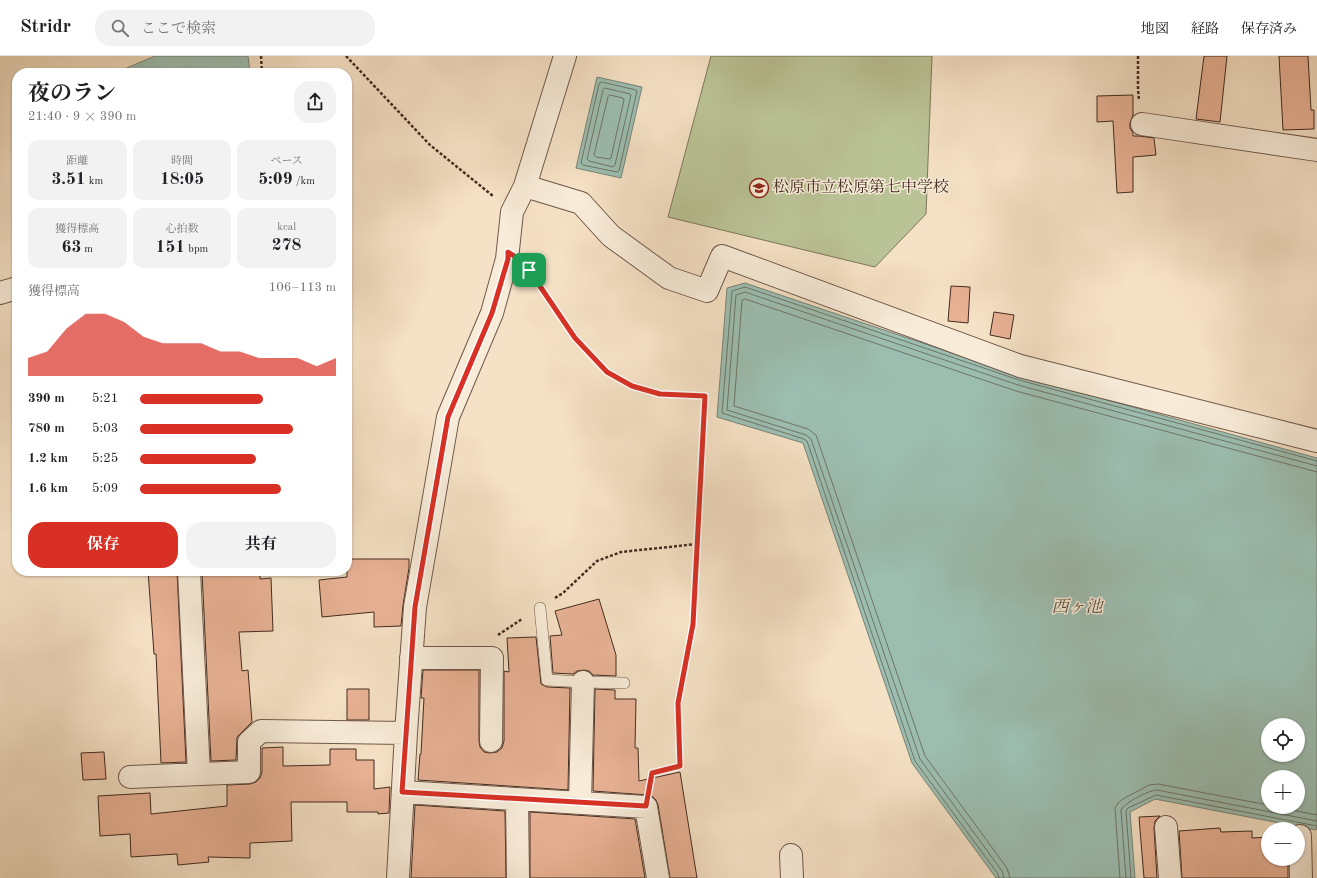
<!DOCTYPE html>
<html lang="ja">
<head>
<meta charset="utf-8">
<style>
	:root { --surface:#fff; --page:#f2f2f2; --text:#202124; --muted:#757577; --line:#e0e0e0; --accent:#d93025 }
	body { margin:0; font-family:"Old Standard TT","Noto Serif JP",serif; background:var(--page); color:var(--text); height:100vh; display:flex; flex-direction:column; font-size:15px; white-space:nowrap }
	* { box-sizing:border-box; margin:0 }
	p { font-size:13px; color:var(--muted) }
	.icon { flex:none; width:22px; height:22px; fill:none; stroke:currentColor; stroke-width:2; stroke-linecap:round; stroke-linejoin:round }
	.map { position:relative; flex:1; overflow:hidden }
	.panel { position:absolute; left:12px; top:12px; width:340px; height:508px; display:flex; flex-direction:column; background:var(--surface); border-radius:16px; box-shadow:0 1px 3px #0004 }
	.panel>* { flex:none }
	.controls { position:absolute; left:1261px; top:662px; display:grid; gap:8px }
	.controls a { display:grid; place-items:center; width:44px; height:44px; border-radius:50%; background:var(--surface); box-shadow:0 1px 3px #0004; font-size:20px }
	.pin { position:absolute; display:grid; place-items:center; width:34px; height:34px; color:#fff; margin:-17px; border-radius:8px; box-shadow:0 2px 6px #0006 }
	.round { display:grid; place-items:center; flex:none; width:42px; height:42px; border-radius:16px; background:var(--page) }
	.headline { display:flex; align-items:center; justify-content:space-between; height:68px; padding:0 16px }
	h1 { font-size:22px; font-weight:700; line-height:30px }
	.stats { display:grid; grid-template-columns:repeat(3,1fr); gap:6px; height:68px; padding:4px 16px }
	.stats div { display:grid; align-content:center; border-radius:10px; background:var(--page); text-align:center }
	.stats b { font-size:17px; font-weight:700 }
	.stats small { font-size:11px; font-weight:400 }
	.stats p { font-size:11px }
	.chart { height:112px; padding:8px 16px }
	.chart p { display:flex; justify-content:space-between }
	.chart svg { width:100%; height:72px; margin-top:4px; fill:var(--accent); opacity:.7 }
	.primary-button { display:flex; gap:8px; margin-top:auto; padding:8px 16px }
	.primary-button a { flex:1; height:46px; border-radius:16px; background:var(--accent); color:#fff; font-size:16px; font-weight:700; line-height:46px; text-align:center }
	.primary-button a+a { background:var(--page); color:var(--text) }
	ul { padding:0 16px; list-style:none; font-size:13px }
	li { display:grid; grid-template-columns:64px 48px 1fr; align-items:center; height:30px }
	li i { height:10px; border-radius:5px; background:var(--accent) }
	header { display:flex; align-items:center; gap:24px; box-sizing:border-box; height:56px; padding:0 20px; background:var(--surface); border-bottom:1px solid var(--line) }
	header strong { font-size:19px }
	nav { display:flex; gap:22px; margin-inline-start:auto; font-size:14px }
	.search { width:280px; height:36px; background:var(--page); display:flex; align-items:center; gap:10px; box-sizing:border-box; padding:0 14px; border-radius:16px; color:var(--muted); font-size:15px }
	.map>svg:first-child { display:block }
	.green { fill:#bac396; stroke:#7e775b }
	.water { fill:#9cbeb1; stroke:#788377; fill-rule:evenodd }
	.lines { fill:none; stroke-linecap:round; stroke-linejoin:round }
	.shore { stroke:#6f7468; stroke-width:1 }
	.building { fill:#e8b194; stroke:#422b20 }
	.service-casing { stroke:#6f5849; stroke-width:12 }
	.minor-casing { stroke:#6f5849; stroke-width:24 }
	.path { stroke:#422b20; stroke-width:2.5; stroke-dasharray:3 2; stroke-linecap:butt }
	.service { stroke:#f8ecd9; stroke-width:11 }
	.minor { stroke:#f8ecd9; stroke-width:22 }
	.route-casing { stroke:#fff; stroke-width:8 }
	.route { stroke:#d93025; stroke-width:5 }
	.labels { text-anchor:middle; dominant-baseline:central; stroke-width:3; stroke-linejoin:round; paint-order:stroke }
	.poi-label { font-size:16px; fill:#422b20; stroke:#f8ecd9; text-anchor:start }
	.water-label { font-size:17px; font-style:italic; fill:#585044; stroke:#f8ecd9 }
</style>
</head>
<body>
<header>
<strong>Stridr</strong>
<div class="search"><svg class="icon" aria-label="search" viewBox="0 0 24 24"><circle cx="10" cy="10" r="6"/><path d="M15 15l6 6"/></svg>ここで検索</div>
<nav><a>地図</a><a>経路</a><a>保存済み</a></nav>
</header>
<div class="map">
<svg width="1317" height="822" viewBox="0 0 1317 822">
	<rect width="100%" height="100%" fill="#f5e1c5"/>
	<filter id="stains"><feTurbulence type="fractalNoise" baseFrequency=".005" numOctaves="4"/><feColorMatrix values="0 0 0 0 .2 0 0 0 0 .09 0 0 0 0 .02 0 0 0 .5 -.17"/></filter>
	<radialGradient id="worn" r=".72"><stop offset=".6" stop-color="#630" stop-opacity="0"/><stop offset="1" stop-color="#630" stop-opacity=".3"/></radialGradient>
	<!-- green -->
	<path class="green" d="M 711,0 L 932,0 L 926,158 L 875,211 L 668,161 Z"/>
	<!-- water -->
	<path class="water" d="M 155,0 L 248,0 L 250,17 L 115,17 Z
		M 597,21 L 642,31 L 621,122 L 576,112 Z
		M 745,227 L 1020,320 L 1317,402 L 1317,769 L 1316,774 L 1155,743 L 1130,756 L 1135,822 L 996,822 L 912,707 L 803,387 L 717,361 L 727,232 ZM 1268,669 L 1298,669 L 1298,699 L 1268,699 ZM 1268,721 L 1298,721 L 1298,751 L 1268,751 Z"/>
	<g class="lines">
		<!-- shore -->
		<path class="shore" d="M 602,26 L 636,34 L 637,35 L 619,115 L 617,116 L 583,109 L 581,107 L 599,28 Z
			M 605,32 L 630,38 L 631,39 L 615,109 L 613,111 L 589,105 L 587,103 L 603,34 Z
			M 610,39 L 623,42 L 624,44 L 611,102 L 609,103 L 596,101 L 594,99 L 608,41 Z
			M 1277,751 L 1317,759
			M 999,822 L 998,818 L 915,705 L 807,385 L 804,383 L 722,357 L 732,235 L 745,231 L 1019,324 L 1317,405
			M 1004,822 L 1002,815 L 920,703 L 811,383 L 806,379 L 727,354 L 736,239 L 745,236 L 1018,329 L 1317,410
			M 1010,822 L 1007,812 L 925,700 L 816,379 L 808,373 L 734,350 L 742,244 L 745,243 L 1016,335 L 1317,416
			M 1120,822 L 1115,752 L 1118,747 L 1123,743 L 1149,729 L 1158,728 L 1268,749
			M 1126,822 L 1121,754 C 1124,747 1149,734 1157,734 L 1317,765
			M 1131,822 L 1126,755 L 1128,752 L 1156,739 L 1317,770"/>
	</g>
	<!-- building -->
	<path class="building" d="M 1204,0 L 1227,0 L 1220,66 L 1196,63 Z
		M 1279,0 L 1308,0 L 1311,54 L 1314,54 L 1314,73 L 1283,74 Z
		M 1133,39 L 1133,59 L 1130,67 L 1130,72 L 1133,77 L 1133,80 L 1139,80 L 1154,82 L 1156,99 L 1133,101 L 1133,136 L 1117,137 L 1113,65 L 1097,66 L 1097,40 Z
		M 951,230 L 970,231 L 968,267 L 948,265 Z
		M 994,256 L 1014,259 L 1010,283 L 990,279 Z
		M 347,503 L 409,503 L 409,512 L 403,549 L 401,570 L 374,571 L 374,556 L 322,561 L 319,524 L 347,521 Z
		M 148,515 L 177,515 L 186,706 L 161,707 L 156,598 L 154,598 Z
		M 202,515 L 260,515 L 260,523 L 271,522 L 273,575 L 239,576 L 242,615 L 248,614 L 252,666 L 237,681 L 236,704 L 211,705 Z
		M 599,543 L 616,599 L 616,620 L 593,619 L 589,615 L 584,614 L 577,615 L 573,618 L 553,617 L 550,580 L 562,579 L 555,555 Z
		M 536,581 L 541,628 L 547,631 L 570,632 L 568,734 L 418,724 L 420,698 L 421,698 L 424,642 L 421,642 L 423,614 L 479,614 L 479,685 L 480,691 L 484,696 L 490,697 L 497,696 L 502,692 L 504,685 L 504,615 L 509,616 L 507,582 Z
		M 347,633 L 369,633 L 369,664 L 347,664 Z
		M 595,633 L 615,634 L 615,643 L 636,643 L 635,692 L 638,692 L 639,725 L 680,716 L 697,822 L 670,822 L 658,749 L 656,744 L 652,740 L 647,739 L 593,735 Z
		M 283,691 L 283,710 L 330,709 L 330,693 L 356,693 L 356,704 L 374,704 L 374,733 L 390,731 L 389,757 L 378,758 L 378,756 L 347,756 L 347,746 L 291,746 L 292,785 L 250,787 L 250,802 L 208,801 L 209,806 L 178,809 L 177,798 L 131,801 L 130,778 L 100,780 L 98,740 L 150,737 L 151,758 L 227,750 L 227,729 L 250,728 L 256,726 L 260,722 L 262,716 L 262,692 Z
		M 104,696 L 106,723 L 83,724 L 81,697 Z
		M 415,749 L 505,755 L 506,822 L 411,822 Z
		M 530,756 L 635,763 L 645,822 L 530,822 Z
		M 1160,760 L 1155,765 L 1154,772 L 1157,822 L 1144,822 L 1139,761 Z
		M 1220,772 L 1221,776 L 1252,775 L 1252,782 L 1268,781 L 1268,803 L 1288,803 L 1288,822 L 1182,822 L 1179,775 Z"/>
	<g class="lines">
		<!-- service casing -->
		<g class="service-casing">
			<path id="service" d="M 540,552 L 547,624 L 583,626 L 624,627"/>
		</g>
		<!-- minor casing -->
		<g class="minor-casing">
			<path id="minor" d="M 1142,68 L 1317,94
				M 525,130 L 581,147 L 611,180 L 669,222 L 707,235 L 722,200 L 1020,310 L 1317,385
				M 0,237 L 17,232
				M 189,515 L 199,718
				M 411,602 L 492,602 L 491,685
				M 130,721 L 249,716 L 249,686 L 261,675 L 406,677
				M 403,736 L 646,751 L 658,822
				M 517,743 L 518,822
				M 580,747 L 583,626
				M 1166,771 L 1170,822
				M 1300,780 L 1301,822
				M 791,799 L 792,822
				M 398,822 L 406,677 L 415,551 L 448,361 L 492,257 L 507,203 L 512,156 L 525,130 L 565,0"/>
		</g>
		<!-- path -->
		<path class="path" d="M 261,0 L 262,17
			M 346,0 L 430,89 L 493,140
			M 1138,0 L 1138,33 L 1139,45
			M 529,214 C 556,253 587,312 633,330 C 656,339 681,339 705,340 L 693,568 L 678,647 L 680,710 L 652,717 L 650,728
			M 555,542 L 563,537 L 597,505 L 621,496 L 697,488
			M 498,579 L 522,563"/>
		<!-- service -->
		<use href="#service" class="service"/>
		<!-- minor -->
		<use href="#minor" class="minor"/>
	</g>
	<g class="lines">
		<!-- route casing -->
		<g class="route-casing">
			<path id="route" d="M 508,196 L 519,203 L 529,214 L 575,282 L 607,316 L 632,330 L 660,338 L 705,340 L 693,568 L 678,647 L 680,710 L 652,717 L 646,750 L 402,736 L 415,551 L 448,361 L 492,257 L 508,203 Z"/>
		</g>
		<!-- route -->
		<use href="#route" class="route"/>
	</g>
	<!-- icons -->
	<defs>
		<g id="school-ring" transform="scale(1)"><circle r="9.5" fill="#f8ecd9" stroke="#8f2418" stroke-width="1.5"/><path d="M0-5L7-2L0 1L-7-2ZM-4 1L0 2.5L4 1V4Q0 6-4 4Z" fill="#8f2418"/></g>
	</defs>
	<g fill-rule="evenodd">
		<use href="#school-ring" x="759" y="132"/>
	</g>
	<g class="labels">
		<!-- poi labels -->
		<g class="poi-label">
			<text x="773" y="132">松原市立松原第七中学校</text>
		</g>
		<!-- water labels -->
		<g class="water-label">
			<text x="1077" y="551">西ヶ池</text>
		</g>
	</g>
	<rect width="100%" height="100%" filter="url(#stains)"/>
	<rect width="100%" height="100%" fill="url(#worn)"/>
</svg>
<div class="controls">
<a><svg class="icon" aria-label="locate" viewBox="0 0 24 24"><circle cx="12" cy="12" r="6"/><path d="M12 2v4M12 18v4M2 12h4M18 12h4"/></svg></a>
<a>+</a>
<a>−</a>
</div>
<div class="pin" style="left:529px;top:214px;background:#1e9e55"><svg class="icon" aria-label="arrive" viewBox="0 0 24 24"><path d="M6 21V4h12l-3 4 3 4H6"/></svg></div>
<section class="panel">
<div class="headline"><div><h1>夜のラン</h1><p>21:40 · 9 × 390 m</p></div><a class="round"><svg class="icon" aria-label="share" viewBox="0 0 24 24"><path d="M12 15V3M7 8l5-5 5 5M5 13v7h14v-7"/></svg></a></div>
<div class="stats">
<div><p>距離</p><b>3.51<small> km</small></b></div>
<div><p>時間</p><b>18:05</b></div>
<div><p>ペース</p><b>5:09<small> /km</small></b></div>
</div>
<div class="stats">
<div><p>獲得標高</p><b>63<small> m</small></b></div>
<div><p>心拍数</p><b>151<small> bpm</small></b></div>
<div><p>kcal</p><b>278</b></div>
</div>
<div class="chart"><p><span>獲得標高</span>106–113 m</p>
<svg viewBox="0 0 160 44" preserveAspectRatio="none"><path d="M0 44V33L10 29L20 15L30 6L40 6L50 11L60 20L70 24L80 24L90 24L100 29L110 29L120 33L130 33L140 33L150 38L160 33V44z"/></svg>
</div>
<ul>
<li><b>390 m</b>5:21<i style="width:63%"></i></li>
<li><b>780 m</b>5:03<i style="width:78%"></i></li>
<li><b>1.2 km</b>5:25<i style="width:59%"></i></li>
<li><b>1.6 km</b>5:09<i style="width:72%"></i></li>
</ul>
<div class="primary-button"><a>保存</a><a>共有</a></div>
</section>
</div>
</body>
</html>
